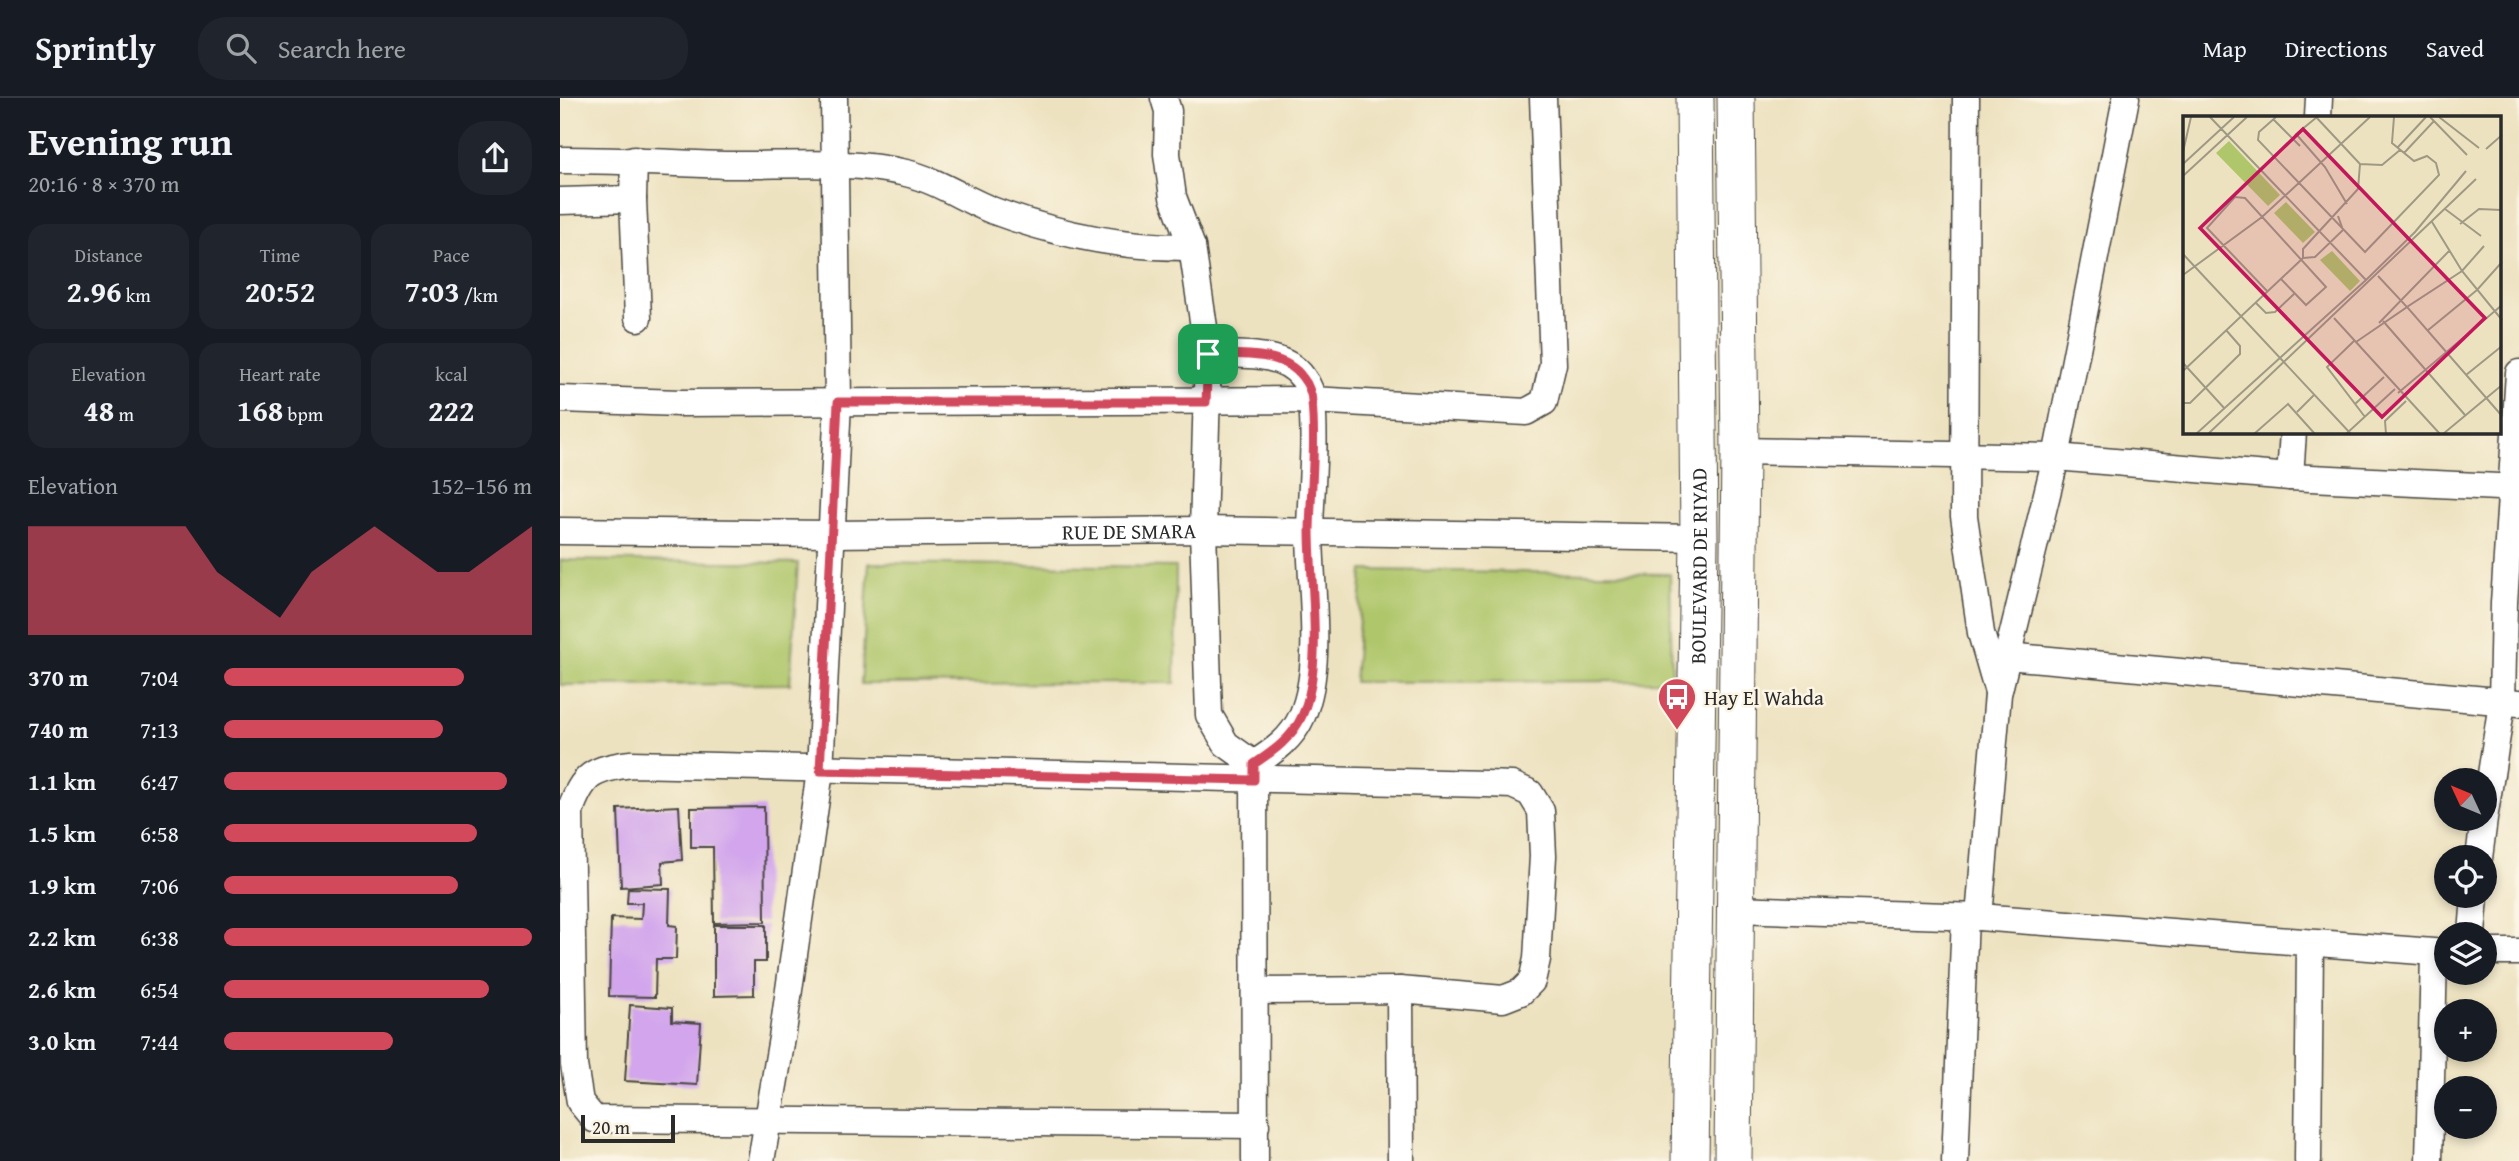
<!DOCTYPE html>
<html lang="en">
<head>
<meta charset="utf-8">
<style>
	:root { --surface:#171b24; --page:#20242c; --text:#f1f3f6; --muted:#9ea1a6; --line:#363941; --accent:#d1495b }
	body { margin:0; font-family:"Gentium Book Plus",serif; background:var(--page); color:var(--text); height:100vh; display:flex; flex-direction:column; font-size:26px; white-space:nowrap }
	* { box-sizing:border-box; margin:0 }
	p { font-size:23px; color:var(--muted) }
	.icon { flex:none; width:38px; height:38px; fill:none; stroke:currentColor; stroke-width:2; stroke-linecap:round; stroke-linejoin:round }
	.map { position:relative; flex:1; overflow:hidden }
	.drawer { display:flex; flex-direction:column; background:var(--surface); width:560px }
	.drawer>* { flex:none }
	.needle { width:46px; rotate:314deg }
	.tools { position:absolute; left:1874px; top:670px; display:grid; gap:14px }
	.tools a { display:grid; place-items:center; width:63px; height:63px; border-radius:50%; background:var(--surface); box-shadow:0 4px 10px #0003; font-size:35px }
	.scale { position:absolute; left:21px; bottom:18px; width:94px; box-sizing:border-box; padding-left:7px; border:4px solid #2b2b2b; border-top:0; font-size:19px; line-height:24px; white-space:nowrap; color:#2b2b2b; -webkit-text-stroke:5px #fcf5e5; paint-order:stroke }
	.pin { position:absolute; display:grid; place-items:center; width:60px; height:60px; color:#fff; margin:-30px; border-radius:14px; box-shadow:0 4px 10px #0006 }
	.round { display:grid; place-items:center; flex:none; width:74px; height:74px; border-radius:28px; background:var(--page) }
	.head { display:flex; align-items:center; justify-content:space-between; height:119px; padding:0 28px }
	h1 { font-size:38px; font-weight:600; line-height:52px }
	.stats { display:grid; grid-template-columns:repeat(3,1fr); gap:10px; height:119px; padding:7px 28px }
	.stats div { display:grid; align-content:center; border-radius:18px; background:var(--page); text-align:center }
	.stats b { font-size:30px; font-weight:600 }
	.stats small { font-size:19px; font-weight:400 }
	.stats p { font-size:19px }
	.chart { height:196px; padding:14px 28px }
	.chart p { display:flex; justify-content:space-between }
	.chart svg { width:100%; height:126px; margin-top:7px; fill:var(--accent); opacity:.7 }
	ul { padding:0 28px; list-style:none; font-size:23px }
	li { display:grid; grid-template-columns:112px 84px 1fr; align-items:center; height:52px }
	li i { height:18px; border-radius:9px; background:var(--accent) }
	header { display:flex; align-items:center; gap:42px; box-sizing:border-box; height:98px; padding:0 35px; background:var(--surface); border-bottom:2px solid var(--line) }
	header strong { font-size:33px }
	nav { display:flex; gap:38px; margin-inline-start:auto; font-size:24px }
	.search { width:490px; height:63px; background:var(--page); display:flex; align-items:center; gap:18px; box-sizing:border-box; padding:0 24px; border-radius:28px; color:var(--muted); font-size:26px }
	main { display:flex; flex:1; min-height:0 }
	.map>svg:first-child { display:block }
	.green { fill:#afc66b; stroke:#6d784b; stroke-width:2 }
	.building { fill:#d2a5ec }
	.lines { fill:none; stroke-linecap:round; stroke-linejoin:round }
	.street-casing { stroke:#484641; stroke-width:29 }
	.secondary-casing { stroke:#484641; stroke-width:39 }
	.street { stroke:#fff; stroke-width:26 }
	.secondary { stroke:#fff; stroke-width:37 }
	.route-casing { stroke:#fff; stroke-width:14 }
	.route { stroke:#d1495b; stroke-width:9 }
	.labels { text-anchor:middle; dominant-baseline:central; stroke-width:5; stroke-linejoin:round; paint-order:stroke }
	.street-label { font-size:21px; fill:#2b2b2b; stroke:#fcf5e5 }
	.poi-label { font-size:21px; fill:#2b2b2b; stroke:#fcf5e5; text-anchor:start }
	.inset-road { fill:none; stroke:#9f9984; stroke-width:2 }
	.view { fill:#c2185b; fill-opacity:0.15; stroke:#c2185b; stroke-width:3.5 }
	.inset-edge { fill:none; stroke:#2b2b2b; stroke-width:3.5 }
</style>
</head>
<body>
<header>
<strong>Sprintly</strong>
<div class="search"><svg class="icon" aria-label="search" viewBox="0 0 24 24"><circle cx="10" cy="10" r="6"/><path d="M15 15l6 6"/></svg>Search here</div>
<nav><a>Map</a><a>Directions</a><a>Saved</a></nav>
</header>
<main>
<section class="drawer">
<div class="head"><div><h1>Evening run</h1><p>20:16 · 8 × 370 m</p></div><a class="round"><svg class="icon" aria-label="share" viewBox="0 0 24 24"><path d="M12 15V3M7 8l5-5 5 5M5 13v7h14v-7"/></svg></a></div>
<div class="stats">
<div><p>Distance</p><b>2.96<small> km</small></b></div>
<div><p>Time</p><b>20:52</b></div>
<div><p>Pace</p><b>7:03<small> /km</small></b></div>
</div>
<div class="stats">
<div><p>Elevation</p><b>48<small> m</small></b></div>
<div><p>Heart rate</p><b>168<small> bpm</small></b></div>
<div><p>kcal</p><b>222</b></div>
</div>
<div class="chart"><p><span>Elevation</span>152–156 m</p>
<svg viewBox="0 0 160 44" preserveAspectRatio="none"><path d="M0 44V6L10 6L20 6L30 6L40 6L50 6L60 22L70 30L80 38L90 22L100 14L110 6L120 14L130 22L140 22L150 14L160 6V44z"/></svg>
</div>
<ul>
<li><b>370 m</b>7:04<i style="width:78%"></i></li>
<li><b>740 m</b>7:13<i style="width:71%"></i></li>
<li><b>1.1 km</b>6:47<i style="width:92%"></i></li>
<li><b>1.5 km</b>6:58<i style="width:82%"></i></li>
<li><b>1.9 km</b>7:06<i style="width:76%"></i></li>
<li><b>2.2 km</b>6:38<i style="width:100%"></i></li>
<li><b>2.6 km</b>6:54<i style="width:86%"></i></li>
<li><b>3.0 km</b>7:44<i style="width:55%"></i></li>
</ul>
</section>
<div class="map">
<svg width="1959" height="1063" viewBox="0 0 1959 1063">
	<rect width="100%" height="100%" fill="#fcf5e5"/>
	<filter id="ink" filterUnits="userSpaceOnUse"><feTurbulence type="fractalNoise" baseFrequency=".0143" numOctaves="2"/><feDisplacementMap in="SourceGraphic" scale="14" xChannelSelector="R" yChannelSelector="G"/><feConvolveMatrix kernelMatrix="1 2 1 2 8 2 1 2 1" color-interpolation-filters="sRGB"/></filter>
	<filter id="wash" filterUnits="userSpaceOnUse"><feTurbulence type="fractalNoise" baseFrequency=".00686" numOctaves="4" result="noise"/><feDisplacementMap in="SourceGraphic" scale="28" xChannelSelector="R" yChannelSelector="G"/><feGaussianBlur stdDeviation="1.57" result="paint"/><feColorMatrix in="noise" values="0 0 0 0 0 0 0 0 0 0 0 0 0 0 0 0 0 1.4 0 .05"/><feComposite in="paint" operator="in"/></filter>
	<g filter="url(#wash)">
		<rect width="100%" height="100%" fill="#ede2c0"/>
		<!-- green -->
		<path class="green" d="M 0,462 L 238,465 L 230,586 L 0,587 Z
			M 309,465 L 616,469 L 615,585 L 301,586 Z
			M 803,472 L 1110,476 L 1112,583 L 794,584 Z"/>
		<g id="blocks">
			<!-- building -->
			<path class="building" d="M 119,708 L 122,762 L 102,764 L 103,786 L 61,789 L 58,711 Z
				M 204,709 L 205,824 L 154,825 L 153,749 L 131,749 L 131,710 Z
				M 68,790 L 110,791 L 109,827 L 117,828 L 116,861 L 96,861 L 95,899 L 49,898 L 51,820 L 81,821 L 82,805 L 67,805 Z
				M 154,827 L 206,827 L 206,864 L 194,864 L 194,897 L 154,898 Z
				M 70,907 L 112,910 L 112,923 L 141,925 L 137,987 L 65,983 Z"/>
		</g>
	</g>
	<g filter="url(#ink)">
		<use href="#blocks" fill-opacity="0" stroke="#484641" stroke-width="2"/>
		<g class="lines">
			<!-- street casing -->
			<g class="street-casing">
				<g id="street">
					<path d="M 604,0 L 608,13 L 607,56 L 613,99 L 632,149 L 648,256 L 643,432 L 649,617 L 666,646 L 694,666"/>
					<path d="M 1406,0 L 1404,418 L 1421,535 L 1438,594"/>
					<path d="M 1566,0 L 1496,359 L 1730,379 L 1959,390"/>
					<path d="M 1758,19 L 1759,0"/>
					<path d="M 0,62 C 55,62 110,65 165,67 C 225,68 287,61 346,75 C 377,82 405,102 434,113 C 499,137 563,150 632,149"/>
					<path d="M 74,62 L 73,101 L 78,220"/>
					<path d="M 0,103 L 73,101"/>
					<path d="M 648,256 C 678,257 724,252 743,280 C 748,286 752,296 752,304 C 756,347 751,390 750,432 C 750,487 764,568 742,618 C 732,641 714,653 694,666"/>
					<path d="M 0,301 L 120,305 L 752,302 L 966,314 L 984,304 L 993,266 L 983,0"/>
					<path d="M 1180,353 L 1496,359 L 1438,596 L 1419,819"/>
					<path d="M 1730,379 L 1733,334"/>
					<path id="s1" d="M 0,433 L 272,436 L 643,432 L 1139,440"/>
					<path d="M 1447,558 L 1959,605"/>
					<path d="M 694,666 L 695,1063"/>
					<path d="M 1925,715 L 1942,605 L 1944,505 L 1959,275"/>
					<path d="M 1919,760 L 1924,721"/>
					<path d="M 1175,811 L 1419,819 L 1886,855"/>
					<path d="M 1912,836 L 1915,798"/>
					<path d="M 1925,854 L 1959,854"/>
					<path d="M 840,892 L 841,1063"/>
					<path d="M 695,893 L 840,892 L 943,901 L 961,894 L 972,883 L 977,861 L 983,758 L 981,713 L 970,695 L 952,687 L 926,686 L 71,666 C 33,671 23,676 10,713 L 14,967 L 20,1004 L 34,1021 L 696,1027"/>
					<path d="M 201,1063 L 223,934 L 260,673 L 278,304 L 274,0"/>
					<path d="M 1395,1063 L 1405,819"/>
					<path d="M 1748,1063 L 1750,846"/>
					<path d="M 1869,1063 L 1874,856"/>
				</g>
			</g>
			<!-- secondary casing -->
			<g class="secondary-casing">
				<g id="secondary">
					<path id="s2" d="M 1130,1063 L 1139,440 L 1135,0"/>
					<path d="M 1173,1063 L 1180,353 L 1176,0"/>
				</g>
			</g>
			<!-- street -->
			<use href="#street" class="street"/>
			<!-- secondary -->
			<use href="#secondary" class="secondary"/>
		</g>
	</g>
	<g class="lines" filter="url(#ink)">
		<!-- route casing -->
		<g class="route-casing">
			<path id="route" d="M 648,256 C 678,257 724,252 743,280 C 748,286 752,296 752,304 C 756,347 751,390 750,432 C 750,487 764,568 742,618 C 732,640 714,653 694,666 L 694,682 L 260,673 L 278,304 L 646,304 Z"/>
		</g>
		<!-- route -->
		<use href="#route" class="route"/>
	</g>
	<!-- icons -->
	<defs>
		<g id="bus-pin" transform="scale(2.0125)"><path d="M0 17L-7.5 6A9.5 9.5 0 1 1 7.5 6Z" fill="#d1495b" stroke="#fcf5e5"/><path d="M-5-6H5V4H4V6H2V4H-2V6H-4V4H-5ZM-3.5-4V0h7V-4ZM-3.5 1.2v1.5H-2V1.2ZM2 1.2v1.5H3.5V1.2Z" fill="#fff"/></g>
	</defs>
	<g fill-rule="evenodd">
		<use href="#bus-pin" x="1117" y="599"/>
	</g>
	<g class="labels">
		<!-- street labels -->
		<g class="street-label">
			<text stroke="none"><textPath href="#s1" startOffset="569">RUE DE SMARA</textPath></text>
			<text stroke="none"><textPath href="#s2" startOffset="595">BOULEVARD DE RIYAD</textPath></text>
		</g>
		<!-- poi labels -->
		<g class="poi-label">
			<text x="1144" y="599">Hay El Wahda</text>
		</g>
	</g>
	<!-- overview -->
	<g transform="translate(1623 18)">
		<rect width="318" height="318" fill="#ede2c0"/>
		<path d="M 46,25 L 97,79 L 85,90 L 33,37 ZM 103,86 L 132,116 L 120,127 L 91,97 ZM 149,135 L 177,165 L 167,175 L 137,144 Z" fill="#afc66b"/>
		<path class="inset-road" d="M 27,1 L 183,164M 93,1 L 76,16 L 75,24 L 182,136 L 256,59 L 253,47 L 244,40 L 231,45 L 209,27 L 211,1M 133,1 L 177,48M 247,1 L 284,39M 256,1 L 296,32M 90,3 L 117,30M 113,18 L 142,51 L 164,88M 112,19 L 134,1M 215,31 L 243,1M 303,33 L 319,19M 0,36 L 8,1M 221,37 L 251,5M 0,48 L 51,1M 0,60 L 64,1M 262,93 L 298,120M 249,106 L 279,155 L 319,204M 277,108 L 296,93 L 319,94M 301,130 L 279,155 L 224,191 L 319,300M 0,138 L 168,318M 120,142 L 132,141 L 160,114 L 155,100M 0,159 L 79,101 L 187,1M 85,176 L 24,112 L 52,81 L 62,82 L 143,171 L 123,189 L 98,163M 73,187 L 83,197 L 92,196 L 112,177M 151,202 L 257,318M 200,205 L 282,299M 196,207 L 267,134M 244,215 L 294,174 L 319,146M 171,225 L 144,251 L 182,301M 173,226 L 224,191 L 195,160M 0,247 L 42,293M 0,255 L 120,142 L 120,133 L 175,73 L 177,48 L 199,49 L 217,34M 283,259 L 319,230M 215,277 L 319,189M 0,287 L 7,287 L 57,238 L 57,230 L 43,214M 172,288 L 201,261M 114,296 L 131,279M 13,318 L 183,164 L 232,116 L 283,55M 25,318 L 293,63M 71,318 L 105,288 L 132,318M 163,318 L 212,273M 203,318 L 202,305 L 223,285M 260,318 L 319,269"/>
		<path class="view" d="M 120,13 L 302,202 L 199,301 L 17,112 Z"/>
		<rect width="318" height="318" class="inset-edge"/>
	</g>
</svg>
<div class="tools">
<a><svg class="needle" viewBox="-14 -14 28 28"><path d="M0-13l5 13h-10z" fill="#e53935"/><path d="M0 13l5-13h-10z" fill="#9ea1a6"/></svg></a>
<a><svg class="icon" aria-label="locate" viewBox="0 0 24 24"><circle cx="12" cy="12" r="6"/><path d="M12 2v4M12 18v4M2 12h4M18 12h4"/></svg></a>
<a><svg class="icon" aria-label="layers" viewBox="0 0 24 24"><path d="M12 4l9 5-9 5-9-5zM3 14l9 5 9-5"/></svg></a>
<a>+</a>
<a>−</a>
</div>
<div class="scale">20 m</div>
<div class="pin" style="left:648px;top:256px;background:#1e9e55"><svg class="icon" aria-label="arrive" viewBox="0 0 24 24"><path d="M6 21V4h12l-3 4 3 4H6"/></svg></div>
</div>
</main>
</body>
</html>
